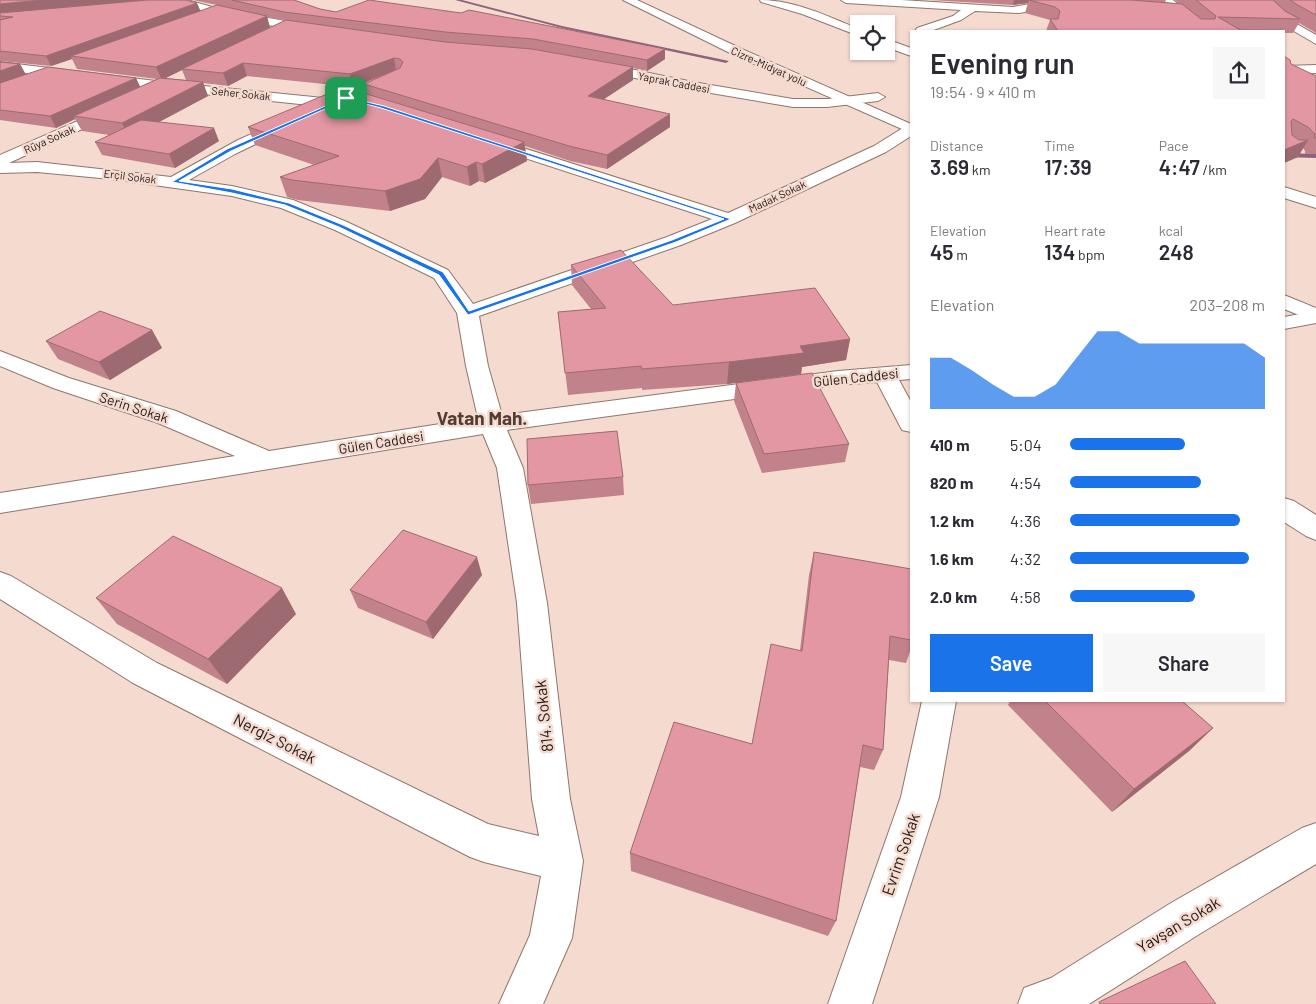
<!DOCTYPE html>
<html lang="en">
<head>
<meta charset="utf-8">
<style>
	:root { --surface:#fff; --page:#f7f7f7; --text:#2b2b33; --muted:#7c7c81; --accent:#1a73e8 }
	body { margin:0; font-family:Barlow,sans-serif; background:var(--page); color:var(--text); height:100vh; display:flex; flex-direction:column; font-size:19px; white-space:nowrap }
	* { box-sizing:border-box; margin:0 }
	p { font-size:16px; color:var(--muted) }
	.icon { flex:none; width:28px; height:28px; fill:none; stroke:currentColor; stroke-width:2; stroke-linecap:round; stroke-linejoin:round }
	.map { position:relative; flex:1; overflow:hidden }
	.side { position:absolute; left:910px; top:30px; width:375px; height:672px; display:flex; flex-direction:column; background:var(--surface); border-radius:0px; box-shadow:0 1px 4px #0004 }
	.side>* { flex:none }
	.controls { position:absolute; left:850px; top:15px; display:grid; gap:10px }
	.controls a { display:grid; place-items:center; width:45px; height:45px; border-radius:0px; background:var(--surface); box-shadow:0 1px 4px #0004; font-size:25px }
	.pin { position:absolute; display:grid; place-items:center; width:42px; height:42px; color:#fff; margin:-21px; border-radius:10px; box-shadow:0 2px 8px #0006 }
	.round { display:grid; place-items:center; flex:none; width:52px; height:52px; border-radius:0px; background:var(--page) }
	.head { display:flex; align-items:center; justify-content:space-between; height:85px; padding:0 20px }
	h1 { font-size:28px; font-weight:600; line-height:38px }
	.metrics { display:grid; grid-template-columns:repeat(3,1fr); gap:8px; height:85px; padding:5px 20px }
	.metrics div { display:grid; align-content:center }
	.metrics b { font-size:21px; font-weight:600 }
	.metrics small { font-size:14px; font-weight:400 }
	.metrics p { font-size:14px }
	.chart { height:140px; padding:10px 20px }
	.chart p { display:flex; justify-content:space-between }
	.chart svg { width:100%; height:90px; margin-top:5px; fill:var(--accent); opacity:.7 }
	.action { display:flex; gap:10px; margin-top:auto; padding:10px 20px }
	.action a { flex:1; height:58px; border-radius:0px; background:var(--accent); color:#fff; font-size:20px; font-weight:600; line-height:58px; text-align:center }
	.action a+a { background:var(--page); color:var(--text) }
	ul { padding:0 20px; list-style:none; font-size:16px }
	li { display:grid; grid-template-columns:80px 60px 1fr; align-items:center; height:38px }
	li i { height:12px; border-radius:6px; background:var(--accent) }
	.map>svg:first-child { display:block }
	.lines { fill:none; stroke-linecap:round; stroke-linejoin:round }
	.stream { fill:#8e627e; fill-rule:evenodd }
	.minor-casing { stroke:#8e766c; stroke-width:2 }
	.highway-casing { stroke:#8e766c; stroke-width:2 }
	.minor { fill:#fff; fill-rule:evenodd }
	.highway { fill:#fff; fill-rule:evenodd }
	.wall { fill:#c2828b; fill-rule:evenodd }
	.shaded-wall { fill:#9e6a71 }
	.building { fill:#e297a2; stroke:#9e6a71 }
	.route { fill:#1a73e8; stroke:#fff; fill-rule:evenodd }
	.labels { text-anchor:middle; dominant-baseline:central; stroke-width:5; stroke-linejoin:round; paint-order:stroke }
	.far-street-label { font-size:11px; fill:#221915; stroke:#f5dacf }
	.street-label { font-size:14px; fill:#221915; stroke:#f5dacf }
	.near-street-label { font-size:16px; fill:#221915; stroke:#f5dacf }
	.district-label { font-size:19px; font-weight:bold; fill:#523d34; stroke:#f5dacf }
</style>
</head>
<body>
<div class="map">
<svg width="1316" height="1004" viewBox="0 0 1316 1004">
	<rect width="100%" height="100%" fill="#f5dacf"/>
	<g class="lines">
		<!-- stream -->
		<path class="stream" d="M 455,0 L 462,0 L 562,26 L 729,61 L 726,63 L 562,28 Z
			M 1284,153 L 1316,154 L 1316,158 L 1284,157 Z"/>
		<!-- minor casing -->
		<g class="minor-casing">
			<path id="minor" d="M 170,0 L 187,0 L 227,11 L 315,26 L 321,30 L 315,34 L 226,17 L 171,2 Z
				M 760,0 C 794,0 827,16 859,29 L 859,36 L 802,14 L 761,2 Z
				M 841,0 L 901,0 L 1013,7 L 1052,0 L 1062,0 L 1066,3 L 1061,6 L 1019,13 L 975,11 L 961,20 L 931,31 L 915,31 L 917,28 L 953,16 L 961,10 L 846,3 Z
				M 1161,0 L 1173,0 L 1209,31 L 1196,31 Z
				M 1254,0 L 1266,0 L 1288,19 L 1316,35 L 1316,44 L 1280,23 Z
				M 886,39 L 911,48 L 911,56 L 886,47 Z
				M 0,62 L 164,82 L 333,99 L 392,73 L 402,73 L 404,76 L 402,79 L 325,111 L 320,110 L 319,106 L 164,90 L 0,70 Z
				M 596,62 L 693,82 L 793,99 L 827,99 L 878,93 L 885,97 L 878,101 L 827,107 L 793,107 L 693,90 L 591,69 L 590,66 L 591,63 Z
				M 1316,65 L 1316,73 L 1284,74 L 1284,66 Z
				M 112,106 L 117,107 L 119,110 L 117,113 L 9,163 L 37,162 L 171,177 L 238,140 L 283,120 L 293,120 L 295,123 L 293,126 L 235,154 L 189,180 L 232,186 L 293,200 L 347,222 L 448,270 L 473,304 L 667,237 L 712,219 L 485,145 L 482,142 L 485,139 L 495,139 L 728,213 L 874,146 L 906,126 L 911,125 L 911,136 L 886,152 L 735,223 L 681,245 L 479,316 L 488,366 L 502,415 L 838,371 L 911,365 L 911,379 L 899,380 L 911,402 L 911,432 L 902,430 L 877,382 L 838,385 L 507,430 L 523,468 L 547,603 L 570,799 L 583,861 L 572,938 L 543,1004 L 499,1004 L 530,935 L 541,876 L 484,862 L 470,857 L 133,683 L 0,599 L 0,572 L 11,576 L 157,663 L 488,824 L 539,836 L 532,799 L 517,603 L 497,468 L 483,434 L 0,513 L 0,493 L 235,456 L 158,423 L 53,388 L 0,366 L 0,351 L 69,378 L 176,411 L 269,451 L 478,418 L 466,366 L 457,313 L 434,278 L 335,230 L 281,208 L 232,196 L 111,179 L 37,172 L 0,173 L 0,155 Z
				M 1284,187 L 1316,197 L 1316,208 L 1284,198 Z
				M 1316,311 L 1316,323 L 1284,329 L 1284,317 Z
				M 1284,498 L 1294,501 L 1316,515 L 1316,540 L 1306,536 L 1284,522 Z
				M 922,701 L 956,701 L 939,797 L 872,1004 L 828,1004 L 901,797 Z
				M 1316,823 L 1316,864 L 1201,933 L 1089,1004 L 1018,1004 L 1024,988 L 1051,978 L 1171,903 L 1302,828 Z"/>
		</g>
		<!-- highway casing -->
		<g class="highway-casing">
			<path id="highway" d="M 623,0 L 637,0 L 744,50 L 911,124 L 911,133 L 736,56 Z
				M 1284,295 L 1316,308 L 1316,322 L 1284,309 Z"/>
		</g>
		<!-- minor -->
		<use href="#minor" class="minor"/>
		<!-- highway -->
		<use href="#highway" class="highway"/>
	</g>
	<!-- wall -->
	<path class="wall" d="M 0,0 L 200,11 L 217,5 L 193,0 L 294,0 L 320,9 L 336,12 L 665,49 L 665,59 L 647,71 L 633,68 L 633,80 L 604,99 L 670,127 L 607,169 L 570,161 L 525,146 L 527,161 L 485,183 L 479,181 L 470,186 L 442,177 L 425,199 L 390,211 L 298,200 L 287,197 L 280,177 L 314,165 L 255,145 L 248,127 L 367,94 L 364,84 L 387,74 L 353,87 L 247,76 L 228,86 L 203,83 L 208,96 L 159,122 L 219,141 L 175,168 L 102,155 L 95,142 L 109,135 L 82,131 L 75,119 L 56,128 L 0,120 L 0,62 L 20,64 L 26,75 L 136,78 L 140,87 L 157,79 L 77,69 L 72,59 L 51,66 L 0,61 ZM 267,17 L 285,21 L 270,28 ZM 182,70 L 186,80 L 165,78 Z
		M 931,0 L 1166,0 L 1165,2 L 1179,4 L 1175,0 L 1316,0 L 1316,33 L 1299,23 L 1293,33 L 1284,33 L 1284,31 L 1046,31 L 1050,20 L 1025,13 L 1028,3 L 1013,5 Z
		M 1291,64 L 1316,76 L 1316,154 L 1305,154 L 1305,151 L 1303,148 L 1298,157 L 1284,163 Z
		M 571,265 L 673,305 L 850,339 L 846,360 L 802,367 L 801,374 L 727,384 L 642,390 L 642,388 L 568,395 L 558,312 L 591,309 L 572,285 Z
		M 152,330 L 162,348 L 110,380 L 58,359 L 46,341 Z
		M 736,383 L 849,444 L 845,462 L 762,473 L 734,401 Z
		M 623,477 L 624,495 L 531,504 L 528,485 Z
		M 814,552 L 911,569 L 911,649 L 906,663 L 889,660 L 883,750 L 874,770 L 860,767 L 836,921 L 828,936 L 631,871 L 630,853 L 752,744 L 800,650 L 809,575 Z
		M 482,575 L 433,639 L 358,608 L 350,590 Z
		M 96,598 L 296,614 L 227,684 L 117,624 Z
		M 1010,701 L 1182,701 L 1213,728 L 1189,751 L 1112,812 L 1008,705 Z"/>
	<!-- shaded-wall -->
	<path class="shaded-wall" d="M 42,0 L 147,0 L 0,14 L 0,4 Z
		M 1014,0 L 1049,0 L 1029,0 L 1028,3 L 1013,5 Z
		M 197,3 L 201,12 L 71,56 L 72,59 L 51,66 L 46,56 Z
		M 267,16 L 270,28 L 182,69 L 182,70 L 162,80 L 156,67 Z
		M 665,49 L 665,59 L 647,71 L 647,60 Z
		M 394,58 L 396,70 L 353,87 L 350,74 Z
		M 243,63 L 247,76 L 228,86 L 223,73 Z
		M 20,64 L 26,75 L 0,84 L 0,71 Z
		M 633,67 L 633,80 L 589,109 L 588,96 Z
		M 136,78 L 141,89 L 74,116 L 75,119 L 56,128 L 50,116 Z
		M 203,82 L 208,96 L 129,138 L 122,123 Z
		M 670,114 L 670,127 L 607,169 L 607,155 Z
		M 214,128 L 219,141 L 175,168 L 169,154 Z
		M 1308,140 L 1298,157 L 1284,163 L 1284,150 Z
		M 524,142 L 527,161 L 485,183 L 482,164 Z
		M 438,158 L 442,177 L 425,199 L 390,211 L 385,191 Z
		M 476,162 L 479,181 L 470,186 L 467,167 Z
		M 152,330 L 162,348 L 110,380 L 99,362 Z
		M 850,339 L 846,360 L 802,367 L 801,374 L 727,384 L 729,362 L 800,346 Z
		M 477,557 L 482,575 L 433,639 L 426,622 Z
		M 282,588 L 296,614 L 227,684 L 208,659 Z
		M 1213,728 L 1189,751 L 1112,812 L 1134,789 Z"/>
	<!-- building -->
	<path class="building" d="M 0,0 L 42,0 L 0,4 Z
		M 148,0 L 185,0 L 197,3 L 46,56 L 0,51 L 0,20 L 13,17 L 0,16 L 0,13 Z
		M 232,0 L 294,0 L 320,9 L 336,12 L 369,0 L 461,13 L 469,10 L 665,49 L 647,60 L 533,39 L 445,32 L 284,12 Z
		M 1029,0 L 1131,0 L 1182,4 L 1201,19 L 1215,19 L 1216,16 L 1196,0 L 1273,0 L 1285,11 L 1300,19 L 1218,17 L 1242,31 L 1058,31 L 1050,19 L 1058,19 L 1060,11 L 1055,7 Z
		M 1290,0 L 1316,0 L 1316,15 L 1296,4 Z
		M 217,5 L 267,16 L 156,67 L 71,56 Z
		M 286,20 L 445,42 L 532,49 L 633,67 L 588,96 L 670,114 L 607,155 L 569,146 L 364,84 L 400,68 L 403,62 L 400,59 L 394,58 L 350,74 L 243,63 L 223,73 L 182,69 Z
		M 1284,56 L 1290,60 L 1291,64 L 1316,76 L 1316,138 L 1314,138 L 1315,134 L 1308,127 L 1293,119 L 1291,121 L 1292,135 L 1299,140 L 1308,140 L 1284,150 Z
		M 0,62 L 20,64 L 0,71 Z
		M 48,67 L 136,78 L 50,116 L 0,110 L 0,83 Z
		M 160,78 L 203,82 L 122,123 L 74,116 Z
		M 344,87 L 524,142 L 482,164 L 476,162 L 467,167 L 438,158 L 420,179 L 385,191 L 292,180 L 280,177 L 339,156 L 248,127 Z
		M 141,120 L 214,128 L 169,154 L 95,142 Z
		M 621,250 L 673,305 L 815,288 L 850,339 L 800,346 L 804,353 L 729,362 L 642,369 L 641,366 L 565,373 L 558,312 L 606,308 L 571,265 Z
		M 100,311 L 152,330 L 99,362 L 46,341 Z
		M 812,373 L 849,444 L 764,454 L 736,383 Z
		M 617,431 L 623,477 L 528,485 L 527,439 Z
		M 403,530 L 477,557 L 426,622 L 350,590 Z
		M 173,536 L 282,588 L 208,659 L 96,598 Z
		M 814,552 L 911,569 L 911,640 L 890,636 L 883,750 L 863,745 L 836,921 L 630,853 L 674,722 L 752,744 L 771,644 L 802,651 Z
		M 1045,701 L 1182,701 L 1213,728 L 1134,789 Z
		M 1185,961 L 1216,1004 L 1100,1004 L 1099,1002 Z"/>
	<!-- route -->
	<path class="route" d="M 346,97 L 384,106 L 731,219 L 676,242 L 468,315 L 439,275 L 339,227 L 285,205 L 232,193 L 172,182 L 227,149 ZM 347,99 L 381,108 L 724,219 L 672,240 L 469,311 L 443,272 L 343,225 L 289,203 L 232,189 L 179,181 L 231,151 Z"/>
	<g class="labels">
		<!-- far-street labels -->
		<g class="far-street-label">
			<text transform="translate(769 66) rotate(24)">Cizre-Midyat yolu</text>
			<text transform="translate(674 82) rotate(11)">Yaprak Caddesi</text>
			<text transform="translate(241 93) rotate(6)">Seher Sokak</text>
			<text transform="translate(49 139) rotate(-24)">Rüya Sokak</text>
			<text transform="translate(130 176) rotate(7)">Erçil Sokak</text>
			<text transform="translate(777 196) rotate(-25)">Madak Sokak</text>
		</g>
		<!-- street labels -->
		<g class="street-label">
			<text transform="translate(856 377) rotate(-6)">Gülen Caddesi</text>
			<text transform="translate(134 407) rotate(18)">Serin Sokak</text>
			<text transform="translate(381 442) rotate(-9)">Gülen Caddesi</text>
		</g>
		<!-- near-street labels -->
		<g class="near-street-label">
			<text transform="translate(543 716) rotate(-96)">814. Sokak</text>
			<text transform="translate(275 738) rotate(27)">Nergiz Sokak</text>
			<text transform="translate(900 854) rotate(-71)">Evrim Sokak</text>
			<text transform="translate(1178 924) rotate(-31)">Yavşan Sokak</text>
		</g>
		<!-- district labels -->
		<g class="district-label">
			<text x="482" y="417">Vatan Mah.</text>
		</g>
	</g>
</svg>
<div class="controls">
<a><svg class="icon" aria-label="locate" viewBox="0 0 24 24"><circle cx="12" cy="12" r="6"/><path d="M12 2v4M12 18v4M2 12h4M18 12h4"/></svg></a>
</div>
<div class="pin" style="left:346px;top:98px;background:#1e9e55"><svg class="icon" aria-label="arrive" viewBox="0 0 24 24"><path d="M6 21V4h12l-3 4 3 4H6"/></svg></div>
<section class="side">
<div class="head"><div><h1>Evening run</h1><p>19:54 · 9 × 410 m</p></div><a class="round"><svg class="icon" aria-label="share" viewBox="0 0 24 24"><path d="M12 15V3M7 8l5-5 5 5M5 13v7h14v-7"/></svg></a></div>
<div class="metrics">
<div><p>Distance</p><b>3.69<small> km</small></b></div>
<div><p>Time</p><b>17:39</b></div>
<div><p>Pace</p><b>4:47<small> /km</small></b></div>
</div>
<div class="metrics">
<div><p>Elevation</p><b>45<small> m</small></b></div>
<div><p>Heart rate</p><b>134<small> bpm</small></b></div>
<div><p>kcal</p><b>248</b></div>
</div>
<div class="chart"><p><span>Elevation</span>203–208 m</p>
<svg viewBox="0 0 160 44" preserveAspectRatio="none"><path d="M0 44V19L10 19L20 25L30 32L40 38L50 38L60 32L70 19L80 6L90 6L100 12L110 12L120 12L130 12L140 12L150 12L160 19V44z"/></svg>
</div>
<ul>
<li><b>410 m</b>5:04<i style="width:59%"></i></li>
<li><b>820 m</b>4:54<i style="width:67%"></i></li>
<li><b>1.2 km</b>4:36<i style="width:87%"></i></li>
<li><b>1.6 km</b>4:32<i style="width:92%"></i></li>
<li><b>2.0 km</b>4:58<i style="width:64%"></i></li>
</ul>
<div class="action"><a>Save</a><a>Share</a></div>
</section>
</div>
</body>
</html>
